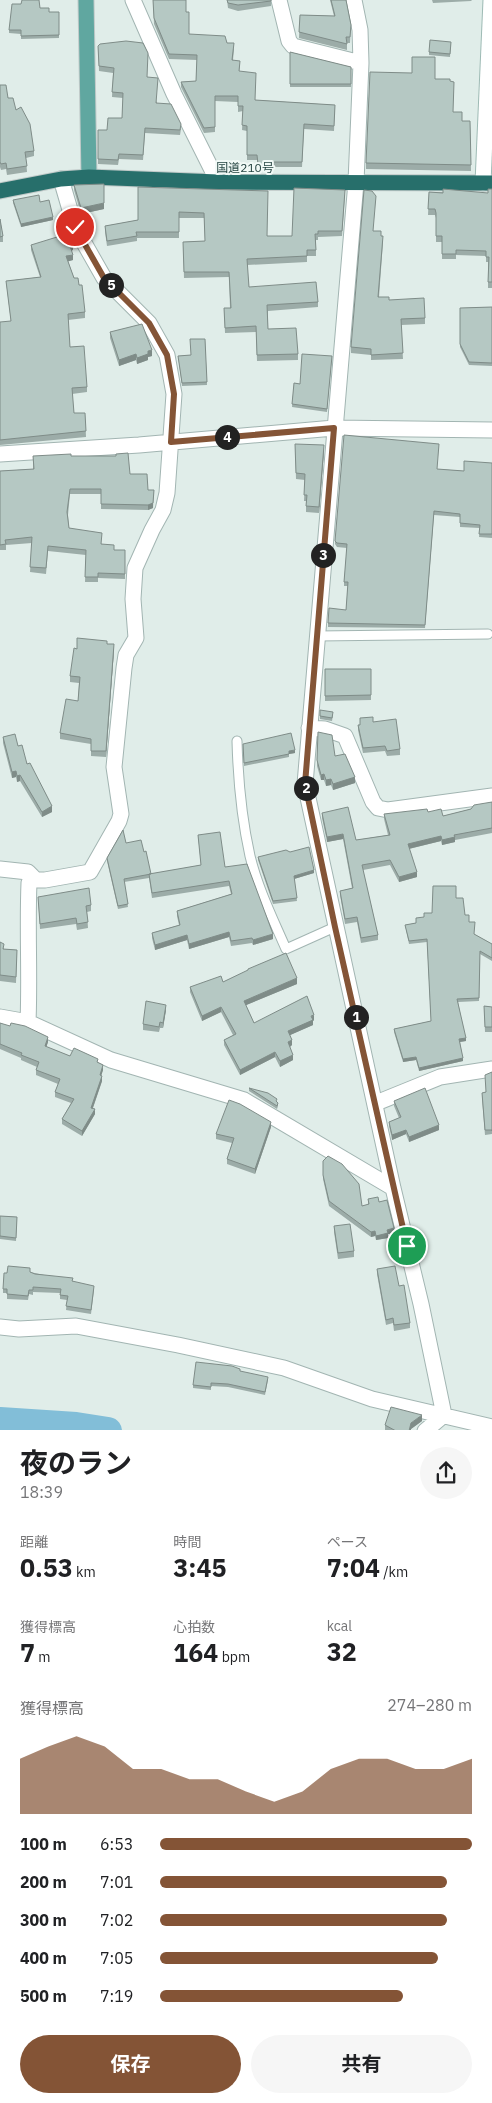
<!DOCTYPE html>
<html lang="ja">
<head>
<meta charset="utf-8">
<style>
	:root { --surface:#fff; --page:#f6f6f6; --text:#202124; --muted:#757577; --accent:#845436 }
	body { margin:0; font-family:"IBM Plex Sans","Noto Sans JP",sans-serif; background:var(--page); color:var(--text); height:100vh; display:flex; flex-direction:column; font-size:19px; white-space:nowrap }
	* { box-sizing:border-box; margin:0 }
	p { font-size:16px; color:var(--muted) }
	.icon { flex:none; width:28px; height:28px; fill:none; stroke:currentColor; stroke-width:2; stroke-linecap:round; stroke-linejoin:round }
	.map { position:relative; height:1430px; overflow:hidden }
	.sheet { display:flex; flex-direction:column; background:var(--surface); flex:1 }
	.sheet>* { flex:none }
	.pin { position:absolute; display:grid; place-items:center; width:42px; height:42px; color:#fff; margin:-21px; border:2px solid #fff; border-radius:50%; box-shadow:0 1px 5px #0007 }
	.km { position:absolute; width:25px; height:25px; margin:-12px; border-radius:50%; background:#222; color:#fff; font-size:14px; line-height:25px; text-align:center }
	.round { display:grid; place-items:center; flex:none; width:52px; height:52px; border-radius:26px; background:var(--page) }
	.headline { display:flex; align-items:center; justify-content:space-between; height:85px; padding:0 20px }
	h1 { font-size:28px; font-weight:700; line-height:38px }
	.metrics { display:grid; grid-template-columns:repeat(3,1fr); gap:8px; height:85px; padding:5px 20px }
	.metrics div { display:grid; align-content:center }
	.metrics b { font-size:25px; font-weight:700 }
	.metrics small { font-size:14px; font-weight:400 }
	.metrics p { font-size:14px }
	.chart { height:140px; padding:10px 20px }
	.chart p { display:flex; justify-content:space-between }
	.chart svg { width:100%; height:90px; margin-top:5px; fill:var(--accent); opacity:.7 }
	.action { display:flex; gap:10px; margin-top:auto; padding:10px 20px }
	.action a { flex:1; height:58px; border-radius:30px; background:var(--accent); color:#fff; font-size:20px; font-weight:700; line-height:58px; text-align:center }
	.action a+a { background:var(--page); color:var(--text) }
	ul { padding:0 20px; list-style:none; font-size:16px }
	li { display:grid; grid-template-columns:80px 60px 1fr; align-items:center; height:38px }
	li i { height:12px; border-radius:6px; background:var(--accent) }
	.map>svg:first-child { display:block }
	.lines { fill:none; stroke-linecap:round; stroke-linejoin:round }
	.river { stroke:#82bed8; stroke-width:28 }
	.lane-casing { stroke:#a2b5b2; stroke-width:11 }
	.street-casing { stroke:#a2b5b2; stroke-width:17 }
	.secondary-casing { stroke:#9dbab4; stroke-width:17 }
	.primary-casing { stroke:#c0c9c8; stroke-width:17 }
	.highway-casing { stroke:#c0c9c8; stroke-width:17 }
	.lane { stroke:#fff; stroke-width:9 }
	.street { stroke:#fff; stroke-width:15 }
	.secondary { stroke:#fff; stroke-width:15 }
	.primary { stroke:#60a7a0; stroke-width:15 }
	.highway { stroke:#276f6b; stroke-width:15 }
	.wall { fill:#9caca8 }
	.shaded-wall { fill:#7f8c88 }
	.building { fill:#b5c8c3; stroke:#7f8c88 }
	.route-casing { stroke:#fff; stroke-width:10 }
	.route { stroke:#845436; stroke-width:6 }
	.labels { text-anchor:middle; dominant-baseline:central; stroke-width:4; stroke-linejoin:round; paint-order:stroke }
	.street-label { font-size:12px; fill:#1f3f3c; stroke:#f1f9f6 }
</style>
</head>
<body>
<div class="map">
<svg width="492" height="1431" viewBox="0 0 492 1431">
	<rect width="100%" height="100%" fill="#e0ede9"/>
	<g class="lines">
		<!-- river -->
		<path class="river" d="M 0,1421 L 76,1426 L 108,1431"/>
		<!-- lane casing -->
		<g class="lane-casing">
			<path id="lane" d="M 317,636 L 488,634
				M 237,741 C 238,779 242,820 250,856 C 258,889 273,919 286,949 L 335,927"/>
		</g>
		<!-- street casing -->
		<g class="street-casing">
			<path id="street" d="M 133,0 L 174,94 L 218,182
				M 279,0 L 289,41 L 293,46 L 361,63
				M 354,0 L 360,30 L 361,63 L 356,182 L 305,784 L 393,1188 L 421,1304 L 444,1415
				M 0,454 L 139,445 L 334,428 L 492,430
				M 309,728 L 325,729 L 345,736 L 373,802 L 378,808 L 388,810 L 492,796
				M 0,869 L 28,872 L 36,880 L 45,880 L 90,872 L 119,821 L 121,814 L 114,767 L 124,668 L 126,655 L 136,638 L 133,599 L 135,568 L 152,530 L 163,510 L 167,493 L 174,394 L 167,355 L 149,323 L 104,278 L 75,227 L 61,179
				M 0,1017 L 28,1022 L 111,1060 L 244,1100 L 393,1188
				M 28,1022 C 30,975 27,930 29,883 L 32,876
				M 376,1103 L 440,1077 L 492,1069
				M 0,1327 L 19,1329 L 76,1326 L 178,1345 L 284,1368 L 372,1399 L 492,1427
				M 425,1431 L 444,1415"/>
		</g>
		<!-- secondary casing -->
		<g class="secondary-casing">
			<path id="secondary" d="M 483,183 L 491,0"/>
		</g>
		<!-- primary casing -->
		<g class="primary-casing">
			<path id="primary" d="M 86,0 L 89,177"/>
		</g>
		<!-- highway casing -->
		<g class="highway-casing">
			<path id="highway" d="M 0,191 L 61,179 L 89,177 L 218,182 L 492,183"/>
		</g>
		<!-- lane -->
		<use href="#lane" class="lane"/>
		<!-- street -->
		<use href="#street" class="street"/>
		<!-- secondary -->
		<use href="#secondary" class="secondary"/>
		<!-- primary -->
		<use href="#primary" class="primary"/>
		<!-- highway -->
		<use href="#highway" class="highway"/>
	</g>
	<!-- wall -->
	<path class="wall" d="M 153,0 L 186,12 L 189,34 L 227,43 L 234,49 L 233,60 L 240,66 L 239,72 L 255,100 L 335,105 L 334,131 L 304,129 L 302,167 L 273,167 L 273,170 L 258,170 L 257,160 L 247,160 L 247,131 L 242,130 L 243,111 L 238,112 L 238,102 L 215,101 L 215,132 L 204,133 L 181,87 L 181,82 L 196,81 L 197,60 L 169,59 L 154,24 Z
		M 227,0 L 271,0 L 271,6 L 238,11 L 228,8 Z
		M 330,0 L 346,0 L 351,25 L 350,43 L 347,43 L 347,50 L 299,38 L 300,15 L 334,16 Z
		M 432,0 L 472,0 L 471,1 L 433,3 Z
		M 40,8 L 49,12 L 59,12 L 59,38 L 21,39 L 21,34 L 9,33 L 9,30 Z
		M 451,42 L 450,57 L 429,55 L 429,52 Z
		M 98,46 L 147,77 L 157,103 L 181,129 L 180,135 L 145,133 L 143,160 L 119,159 L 118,165 L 98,164 L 98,130 L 107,130 L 122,118 L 123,98 L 112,97 L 113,73 L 99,71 Z
		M 290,52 L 351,67 L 351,87 L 290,87 Z
		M 435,79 L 453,112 L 462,121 L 470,121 L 471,171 L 366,169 L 366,163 Z
		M 0,85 L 16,110 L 34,151 L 34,156 L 26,158 L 27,172 L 7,175 L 6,169 L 1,170 L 0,167 Z
		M 74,185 L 104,209 L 81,214 L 74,190 Z
		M 138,187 L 268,236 L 292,236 L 345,195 L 342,236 L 318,237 L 318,240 L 316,240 L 316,256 L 307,256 L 307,262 L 247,265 L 249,287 L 318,302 L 318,307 L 268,311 L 268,329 L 298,354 L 298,360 L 257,361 L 256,332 L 225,333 L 224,308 L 230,308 L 229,277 L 184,278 L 183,242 L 205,241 L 204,218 L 179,218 L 179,238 L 137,238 L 137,241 L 107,246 L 105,232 L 105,226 L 138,220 Z
		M 492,189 L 492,288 L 488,288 L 488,262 L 486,262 L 486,256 L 456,255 L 456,259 L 442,259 L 442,242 L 436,242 L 436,218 L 435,215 L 428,215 L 429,192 L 488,193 Z
		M 13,200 L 40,202 L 53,220 L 21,227 L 13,203 Z
		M 0,219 L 3,236 L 3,242 L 0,242 Z
		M 374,231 L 381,236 L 383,242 L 379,297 L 389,300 L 425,318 L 425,324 L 401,325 L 403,359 L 371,360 L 371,355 L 351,353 L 351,347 Z
		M 31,245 L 73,250 L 71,251 L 73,260 L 68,261 L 74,278 L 79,285 L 85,312 L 85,318 L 68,320 L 70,347 L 87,387 L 87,392 L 72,394 L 74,413 L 85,413 L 86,437 L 0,445 L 0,322 L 11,322 L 6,281 L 40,277 L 31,250 Z
		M 492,307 L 492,366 L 469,365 L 460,347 L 460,308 Z
		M 110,332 L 152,356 L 148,357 L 148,360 L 137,364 L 136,360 L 119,366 L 110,338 Z
		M 205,339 L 207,385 L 182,386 L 178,356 L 191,355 Z
		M 332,356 L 327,412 L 292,407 L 294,383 L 300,384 Z
		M 295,444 L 324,451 L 319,513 L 306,512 L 306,501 L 304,501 L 305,480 L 296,479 Z
		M 33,456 L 71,456 L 130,474 L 148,490 L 154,490 L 153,508 L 148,510 L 101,509 L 101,494 L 70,494 L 68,515 L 69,528 L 114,550 L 125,550 L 125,579 L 98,578 L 98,582 L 85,582 L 86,555 L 48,551 L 46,574 L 30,572 L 32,543 L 6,545 L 6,550 L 0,550 L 0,471 L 33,469 Z
		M 492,463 L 492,538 L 479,537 L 480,528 L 460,527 L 460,517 L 434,515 L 425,628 L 328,627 L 328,623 L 346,610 L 348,586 L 344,586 L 344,582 L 347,548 L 337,547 L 335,544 L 335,541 L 438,469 L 464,471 Z
		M 107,644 L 114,650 L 106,757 L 91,756 L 91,744 L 60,739 L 60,733 L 78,701 L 79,683 L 70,682 L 70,676 L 77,649 Z
		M 325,669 L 371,669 L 371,700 L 325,701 Z
		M 320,710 L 333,715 L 332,721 L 320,719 Z
		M 373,722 L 400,749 L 400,755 L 387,756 L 385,751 L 363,753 L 358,730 L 358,725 Z
		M 318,732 L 335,756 L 355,783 L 333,790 L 331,785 L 326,786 L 324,780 L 321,780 L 317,766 Z
		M 3,737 L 18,746 L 52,812 L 42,817 L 20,781 L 17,782 L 16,777 L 12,778 L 3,743 Z
		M 243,744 L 295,753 L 289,754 L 289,757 L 244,766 Z
		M 492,802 L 492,833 L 455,840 L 455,842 L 442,845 L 441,841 L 409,849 L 417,877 L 399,882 L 390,865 L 363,870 L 378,935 L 378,940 L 361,943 L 357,922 L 345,924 L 340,895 L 340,891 L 352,888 L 343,839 L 327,842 L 322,818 L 322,813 L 356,840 L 388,835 L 384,819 L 384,814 L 428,812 L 443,816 L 471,809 Z
		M 198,835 L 225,867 L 273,939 L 253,945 L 252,943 L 231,946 L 229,937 L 189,949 L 187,940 L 155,950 L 152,938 L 152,933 L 179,925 L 177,916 L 177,911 L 231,894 L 229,886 L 152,898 L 149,878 L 124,882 L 128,907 L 118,909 L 107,861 L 107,858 L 126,843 L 151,874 L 201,865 Z
		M 258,857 L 314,873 L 294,879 L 297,901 L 273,904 L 258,860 Z
		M 38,897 L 91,905 L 91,911 L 87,912 L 88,928 L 77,930 L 76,924 L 40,929 Z
		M 456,898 L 469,922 L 474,934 L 492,944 L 492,961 L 480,954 L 479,1001 L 458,1002 L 466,1041 L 460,1042 L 463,1061 L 419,1071 L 416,1060 L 403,1062 L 394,1032 L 394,1029 L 431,1021 L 427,942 L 409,944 L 405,925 L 416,923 Z
		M 0,942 L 4,949 L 17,950 L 16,983 L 0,981 Z
		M 248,969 L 297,984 L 246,1005 L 254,1023 L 314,1020 L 313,1021 L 313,1025 L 290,1035 L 292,1045 L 290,1047 L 293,1060 L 280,1067 L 275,1057 L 240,1075 L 224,1045 L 224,1040 L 233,1035 L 221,1012 L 202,1021 L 190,992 L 190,987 L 223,982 L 248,971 Z
		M 484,1006 L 492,1007 L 492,1032 L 485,1032 Z
		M 166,1010 L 163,1028 L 160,1028 L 159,1032 L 143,1030 L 143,1024 Z
		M 0,1023 L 48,1042 L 46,1047 L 70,1056 L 98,1062 L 103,1070 L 101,1075 L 102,1081 L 93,1108 L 95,1114 L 82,1136 L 62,1124 L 62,1119 L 71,1103 L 55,1097 L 55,1092 L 58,1084 L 36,1075 L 36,1070 L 37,1067 L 21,1060 L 21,1058 L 0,1049 Z
		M 492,1072 L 492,1136 L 492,1134 L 485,1135 L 482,1098 L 482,1093 L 486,1092 Z
		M 249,1088 L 277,1102 L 278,1106 L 277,1109 L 249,1091 Z
		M 394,1101 L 439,1130 L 409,1142 L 406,1134 L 392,1140 L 389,1126 L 389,1122 L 399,1118 L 394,1106 Z
		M 271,1127 L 255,1174 L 227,1164 L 227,1159 L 232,1143 L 216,1139 L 216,1134 Z
		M 323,1161 L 362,1206 L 368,1205 L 368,1199 L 379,1202 L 394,1233 L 388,1234 L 388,1238 L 376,1240 L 375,1236 L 371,1237 L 329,1206 L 323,1179 Z
		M 0,1216 L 17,1217 L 16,1241 L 0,1239 Z
		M 334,1226 L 354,1251 L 354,1257 L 338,1259 L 334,1232 Z
		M 377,1269 L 399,1286 L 410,1323 L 410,1328 L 394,1331 L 393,1323 L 386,1325 L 377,1274 Z
		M 30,1272 L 72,1281 L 94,1290 L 91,1314 L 66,1310 L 67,1300 L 60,1299 L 60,1293 L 33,1292 L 33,1295 L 29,1294 L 28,1300 L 7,1299 L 7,1293 L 3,1293 L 3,1289 Z
		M 240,1371 L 268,1380 L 265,1395 L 228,1387 L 211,1386 L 211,1390 L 193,1388 L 193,1385 Z
		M 422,1421 L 411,1429 L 411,1431 L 385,1431 L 385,1425 Z"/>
	<!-- shaded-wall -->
	<path class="shaded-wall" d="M 104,203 L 104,209 L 81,214 L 81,208 Z
		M 53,217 L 53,220 L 21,227 L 21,224 Z
		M 73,244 L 73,250 L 70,251 L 70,246 Z
		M 73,255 L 73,260 L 66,262 L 66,256 Z
		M 152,350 L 152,356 L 148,357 L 148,360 L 137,364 L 137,358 L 148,351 Z
		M 136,354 L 136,360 L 119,366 L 119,360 Z
		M 324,445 L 324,451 L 319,513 L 319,507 Z
		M 153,503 L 153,508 L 148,510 L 148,505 Z
		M 114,644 L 114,650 L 106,757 L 106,751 Z
		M 295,750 L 295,753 L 289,754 L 289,751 Z
		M 16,771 L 16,777 L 12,778 L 12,772 Z
		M 324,774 L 324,780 L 321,780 L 321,775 Z
		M 20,775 L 20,781 L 17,782 L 17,776 Z
		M 355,777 L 355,783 L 333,790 L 333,784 Z
		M 331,779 L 331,785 L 326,786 L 326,780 Z
		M 52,806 L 52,812 L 42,817 L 42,812 Z
		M 343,834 L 343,839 L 327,842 L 327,837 Z
		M 441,836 L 441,841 L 408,849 L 408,844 Z
		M 455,837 L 455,842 L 442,845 L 442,840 Z
		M 314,870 L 314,873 L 294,879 L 294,876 Z
		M 417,872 L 417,877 L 399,882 L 399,877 Z
		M 229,932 L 229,937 L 189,949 L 189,944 Z
		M 273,934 L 273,939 L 253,945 L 253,940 Z
		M 187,935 L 187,940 L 155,950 L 155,945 Z
		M 297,978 L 297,984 L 244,1006 L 244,1001 Z
		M 166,1005 L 166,1010 L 163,1028 L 163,1023 Z
		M 221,1007 L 221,1012 L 202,1021 L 202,1016 Z
		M 314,1015 L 314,1020 L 313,1021 L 313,1025 L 288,1036 L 288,1031 Z
		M 48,1037 L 48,1042 L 45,1051 L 45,1046 Z
		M 466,1038 L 466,1041 L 459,1042 L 459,1039 Z
		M 292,1040 L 292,1045 L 288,1048 L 288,1042 Z
		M 275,1052 L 275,1057 L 240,1075 L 240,1070 Z
		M 293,1055 L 293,1060 L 280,1067 L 280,1061 Z
		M 416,1057 L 416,1060 L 403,1062 L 403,1059 Z
		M 463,1058 L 463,1061 L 419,1071 L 419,1068 Z
		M 103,1065 L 103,1070 L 100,1080 L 100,1075 Z
		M 102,1076 L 102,1081 L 91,1113 L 91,1108 Z
		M 95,1109 L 95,1114 L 82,1136 L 82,1131 Z
		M 271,1122 L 271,1127 L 255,1174 L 255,1169 Z
		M 439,1125 L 439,1130 L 409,1142 L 409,1137 Z
		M 406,1130 L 406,1134 L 392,1140 L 392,1135 Z
		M 394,1228 L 394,1233 L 388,1234 L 388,1238 L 376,1240 L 376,1236 L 387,1230 Z
		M 375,1231 L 375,1236 L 371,1237 L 371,1232 Z
		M 422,1415 L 422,1421 L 411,1429 L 411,1431 L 409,1431 L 411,1423 Z"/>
	<!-- building -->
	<path class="building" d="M 22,0 L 39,0 L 40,8 L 49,8 L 49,12 L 59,12 L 59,35 L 21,36 L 21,30 L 9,30 L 12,4 L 21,4 Z
		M 153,0 L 186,0 L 186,12 L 189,12 L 189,34 L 225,36 L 227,43 L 234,43 L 232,60 L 240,61 L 239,71 L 256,73 L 255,100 L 335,105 L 334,126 L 304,124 L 302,162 L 273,162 L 273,165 L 258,164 L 257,155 L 247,155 L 247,126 L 242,125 L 243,106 L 238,106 L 238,96 L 215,96 L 215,127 L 204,128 L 181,82 L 196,81 L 197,55 L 169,54 L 154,18 Z
		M 227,0 L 271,0 L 271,1 L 238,5 L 228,3 Z
		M 331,0 L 346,0 L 351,25 L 350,37 L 346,37 L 347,44 L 299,32 L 300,15 L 335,16 Z
		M 430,40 L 451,42 L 450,54 L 429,52 Z
		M 126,41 L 143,43 L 148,53 L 147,77 L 158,78 L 156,103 L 171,104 L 181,124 L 180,130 L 145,128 L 143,155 L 119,154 L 118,160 L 98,159 L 98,130 L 107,130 L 108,118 L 122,118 L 123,93 L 112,92 L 114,68 L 99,66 L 98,46 L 100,44 Z
		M 290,52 L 351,67 L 351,84 L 290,84 Z
		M 412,57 L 435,57 L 435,79 L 450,79 L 450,81 L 454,82 L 453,112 L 462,112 L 462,121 L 470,121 L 471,165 L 366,163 L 370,72 L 412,73 Z
		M 0,85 L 6,85 L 8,98 L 13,98 L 16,110 L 21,107 L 30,124 L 34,151 L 25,152 L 27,166 L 7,169 L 6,163 L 1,164 L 0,162 Z
		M 104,184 L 104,203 L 81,208 L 74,185 Z
		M 138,187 L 268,191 L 267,236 L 292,236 L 294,188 L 345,190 L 342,231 L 318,231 L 318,234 L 315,234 L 316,250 L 307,250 L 307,256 L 247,259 L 249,287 L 316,282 L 318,302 L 267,305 L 268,329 L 296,328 L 298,354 L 257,355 L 256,326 L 225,328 L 224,308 L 231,308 L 229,272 L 184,272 L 183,242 L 205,241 L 204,213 L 179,212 L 179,232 L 136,232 L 137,236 L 107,241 L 105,226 L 138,220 Z
		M 443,189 L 488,193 L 488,189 L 492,189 L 492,282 L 488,282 L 489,257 L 486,257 L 486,251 L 456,250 L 456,254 L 442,254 L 442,236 L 436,236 L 436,213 L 435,209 L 428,209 L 429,192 L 443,193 Z
		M 364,190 L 372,191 L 376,196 L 373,231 L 381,231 L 381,236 L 383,236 L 378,297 L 389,297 L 389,300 L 424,298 L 425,318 L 401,319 L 403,353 L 371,355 L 371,349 L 351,347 Z
		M 39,195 L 40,202 L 49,200 L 53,217 L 21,224 L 13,200 Z
		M 0,219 L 3,236 L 0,237 Z
		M 70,233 L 73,244 L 70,246 L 73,255 L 66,256 L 74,278 L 78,278 L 79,285 L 82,285 L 85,312 L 68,314 L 70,347 L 84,346 L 87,387 L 72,388 L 74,413 L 85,413 L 86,431 L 0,440 L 0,322 L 11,321 L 6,281 L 41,277 L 31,245 Z
		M 492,307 L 492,363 L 469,362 L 460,344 L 460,308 Z
		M 142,324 L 152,350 L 148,351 L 148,354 L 137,358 L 136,354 L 119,360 L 110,332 Z
		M 190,339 L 205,339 L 207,382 L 182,383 L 178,356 L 191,355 Z
		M 302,354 L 332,356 L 327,409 L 292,404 L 294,383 L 300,384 Z
		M 344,435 L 439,444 L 437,469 L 464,471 L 464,461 L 492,463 L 492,534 L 479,534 L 480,525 L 460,523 L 460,514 L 434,511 L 425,625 L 328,623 L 329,608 L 346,610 L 348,582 L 344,582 L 347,544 L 337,543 L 335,541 Z
		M 295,444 L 324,445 L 319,507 L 306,506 L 307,495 L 304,495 L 305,474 L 296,473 Z
		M 128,453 L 130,474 L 147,474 L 148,490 L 154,490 L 153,503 L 148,505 L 101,504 L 101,489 L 70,489 L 67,512 L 69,528 L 102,533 L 101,544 L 114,545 L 114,550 L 125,550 L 125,574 L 98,573 L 98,577 L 85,577 L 86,550 L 48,546 L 46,568 L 30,567 L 32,537 L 5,540 L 6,544 L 0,545 L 0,471 L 34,469 L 33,456 L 71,454 L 71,456 L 116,456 L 116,454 Z
		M 77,638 L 107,641 L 107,644 L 114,644 L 106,751 L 91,751 L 91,739 L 60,733 L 66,699 L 78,701 L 80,677 L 70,676 L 74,648 L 77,649 Z
		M 325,669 L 371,669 L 371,695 L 325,696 Z
		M 320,710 L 333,712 L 332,718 L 320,716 Z
		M 373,717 L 373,722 L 396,719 L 400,749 L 387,751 L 385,746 L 363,748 L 358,725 L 360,725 L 360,718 Z
		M 318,732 L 332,735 L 335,756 L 345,754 L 355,777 L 333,784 L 331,779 L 326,780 L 324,774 L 321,775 L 317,760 Z
		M 291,733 L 295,750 L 289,751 L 289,754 L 244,763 L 243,744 Z
		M 15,734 L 18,746 L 22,745 L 27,764 L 30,763 L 52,806 L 42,812 L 20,775 L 17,776 L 16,771 L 12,772 L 3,737 Z
		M 492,802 L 492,828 L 454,835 L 455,837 L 442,840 L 441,836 L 408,844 L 417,872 L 399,877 L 390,860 L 362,865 L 378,935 L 361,938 L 357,917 L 345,919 L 340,891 L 353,888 L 343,834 L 327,837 L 322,813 L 348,807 L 356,840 L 390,835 L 384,814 L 427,809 L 428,812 L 441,809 L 443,816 L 471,809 L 474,805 Z
		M 123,830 L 126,843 L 141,840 L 144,852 L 146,851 L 151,874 L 124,879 L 128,904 L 118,906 L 107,858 Z
		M 220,832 L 225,867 L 247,864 L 273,934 L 253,940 L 252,938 L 231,941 L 229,932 L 189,944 L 187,935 L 155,945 L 152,933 L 180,925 L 177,911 L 232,894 L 229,881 L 152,893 L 149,874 L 201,865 L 198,835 Z
		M 309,847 L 314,870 L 294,876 L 297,898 L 273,901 L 258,857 L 286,850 L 290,852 Z
		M 433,886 L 456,886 L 456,898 L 463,898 L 465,915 L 469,915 L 469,922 L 475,922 L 474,934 L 492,944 L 492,958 L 480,951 L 479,998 L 457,999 L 466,1038 L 459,1039 L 463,1058 L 419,1068 L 416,1057 L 403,1059 L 394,1029 L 431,1021 L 427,939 L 409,941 L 405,925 L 416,923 L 416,918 L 424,917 L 424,913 L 432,913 Z
		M 89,888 L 91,905 L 86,906 L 88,922 L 77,924 L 76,918 L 40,924 L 38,897 Z
		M 0,942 L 4,944 L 3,949 L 17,950 L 16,977 L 0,975 Z
		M 286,953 L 297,978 L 244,1001 L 254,1023 L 307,996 L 314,1015 L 311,1016 L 313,1020 L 288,1031 L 292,1040 L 288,1042 L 293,1055 L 280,1061 L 275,1052 L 240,1070 L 224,1040 L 236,1034 L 221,1007 L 202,1016 L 190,987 L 221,976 L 223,982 L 248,970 L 248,969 Z
		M 146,1001 L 166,1005 L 163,1023 L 160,1022 L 159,1027 L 143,1024 Z
		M 484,1006 L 492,1007 L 492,1027 L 485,1027 Z
		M 0,1023 L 10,1026 L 11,1023 L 25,1026 L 48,1037 L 45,1046 L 70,1056 L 74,1048 L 98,1059 L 97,1062 L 103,1065 L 100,1075 L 102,1076 L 91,1108 L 95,1109 L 82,1131 L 62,1119 L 74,1099 L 55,1092 L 60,1079 L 36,1070 L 39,1062 L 21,1055 L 22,1053 L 0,1044 Z
		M 492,1072 L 492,1131 L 492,1130 L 485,1130 L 482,1093 L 486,1092 L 485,1075 Z
		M 249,1088 L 268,1093 L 277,1099 L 276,1101 L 278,1103 L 277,1106 Z
		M 425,1088 L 439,1125 L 409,1137 L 406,1130 L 392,1135 L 389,1122 L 401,1117 L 394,1101 Z
		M 229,1100 L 240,1104 L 271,1122 L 255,1169 L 227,1159 L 234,1138 L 216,1134 Z
		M 328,1156 L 342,1164 L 359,1184 L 362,1206 L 369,1204 L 368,1199 L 378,1197 L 379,1202 L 387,1200 L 394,1228 L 387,1230 L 388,1233 L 376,1236 L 375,1231 L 371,1232 L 329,1201 L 323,1175 L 323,1161 Z
		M 0,1216 L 17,1217 L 16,1238 L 0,1236 Z
		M 350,1224 L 354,1251 L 338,1253 L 334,1226 Z
		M 8,1266 L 30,1268 L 30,1272 L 35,1274 L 73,1278 L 72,1281 L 94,1286 L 91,1310 L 66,1306 L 68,1296 L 60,1295 L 61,1289 L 33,1287 L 33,1290 L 29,1290 L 28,1296 L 7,1294 L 7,1289 L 3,1289 L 4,1273 L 7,1273 Z
		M 395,1266 L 399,1286 L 404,1285 L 410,1323 L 394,1325 L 393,1318 L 386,1320 L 377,1269 Z
		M 196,1362 L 232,1366 L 240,1369 L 240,1371 L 268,1377 L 265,1392 L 228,1384 L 211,1383 L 211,1387 L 193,1385 Z
		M 391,1407 L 422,1415 L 411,1423 L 409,1431 L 396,1431 L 385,1425 Z"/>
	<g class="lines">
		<!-- route casing -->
		<g class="route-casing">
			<path id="route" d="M 75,227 L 104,278 L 149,323 L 167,355 L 174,394 L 171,442 L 334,428 L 305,784 L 335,927 L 407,1246"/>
		</g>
		<!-- route -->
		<use href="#route" class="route"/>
	</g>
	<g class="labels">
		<!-- street labels -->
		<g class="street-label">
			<text x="245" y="167">国道210号</text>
		</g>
	</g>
</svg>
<div class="pin" style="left:407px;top:1246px;background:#1e9e55"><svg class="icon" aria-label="arrive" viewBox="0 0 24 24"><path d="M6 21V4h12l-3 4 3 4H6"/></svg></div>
<div class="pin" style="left:75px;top:227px;background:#d93025"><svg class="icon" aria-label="check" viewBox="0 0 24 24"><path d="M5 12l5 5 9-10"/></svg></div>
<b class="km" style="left:356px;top:1017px">1</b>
<b class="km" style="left:306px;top:788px">2</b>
<b class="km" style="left:323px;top:555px">3</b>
<b class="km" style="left:227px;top:437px">4</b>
<b class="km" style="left:111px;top:285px">5</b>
</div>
<section class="sheet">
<div class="headline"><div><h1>夜のラン</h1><p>18:39</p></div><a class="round"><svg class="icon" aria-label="share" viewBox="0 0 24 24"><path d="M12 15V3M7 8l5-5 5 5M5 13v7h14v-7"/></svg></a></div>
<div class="metrics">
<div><p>距離</p><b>0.53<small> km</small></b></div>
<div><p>時間</p><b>3:45</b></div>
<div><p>ペース</p><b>7:04<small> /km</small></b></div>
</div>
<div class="metrics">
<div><p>獲得標高</p><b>7<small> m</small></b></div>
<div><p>心拍数</p><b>164<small> bpm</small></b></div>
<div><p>kcal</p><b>32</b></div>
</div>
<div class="chart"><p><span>獲得標高</span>274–280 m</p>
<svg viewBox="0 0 160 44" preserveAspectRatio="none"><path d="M0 44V17L10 11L20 6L30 11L40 22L50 22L60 27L70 27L80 33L90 38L100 33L110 22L120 17L130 17L140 22L150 22L160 17V44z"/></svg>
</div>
<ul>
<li><b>100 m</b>6:53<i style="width:100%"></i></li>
<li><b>200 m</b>7:01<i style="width:92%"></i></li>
<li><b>300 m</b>7:02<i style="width:92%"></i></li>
<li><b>400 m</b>7:05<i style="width:89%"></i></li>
<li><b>500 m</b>7:19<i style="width:78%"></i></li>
</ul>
<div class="action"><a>保存</a><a>共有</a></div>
</section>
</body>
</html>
